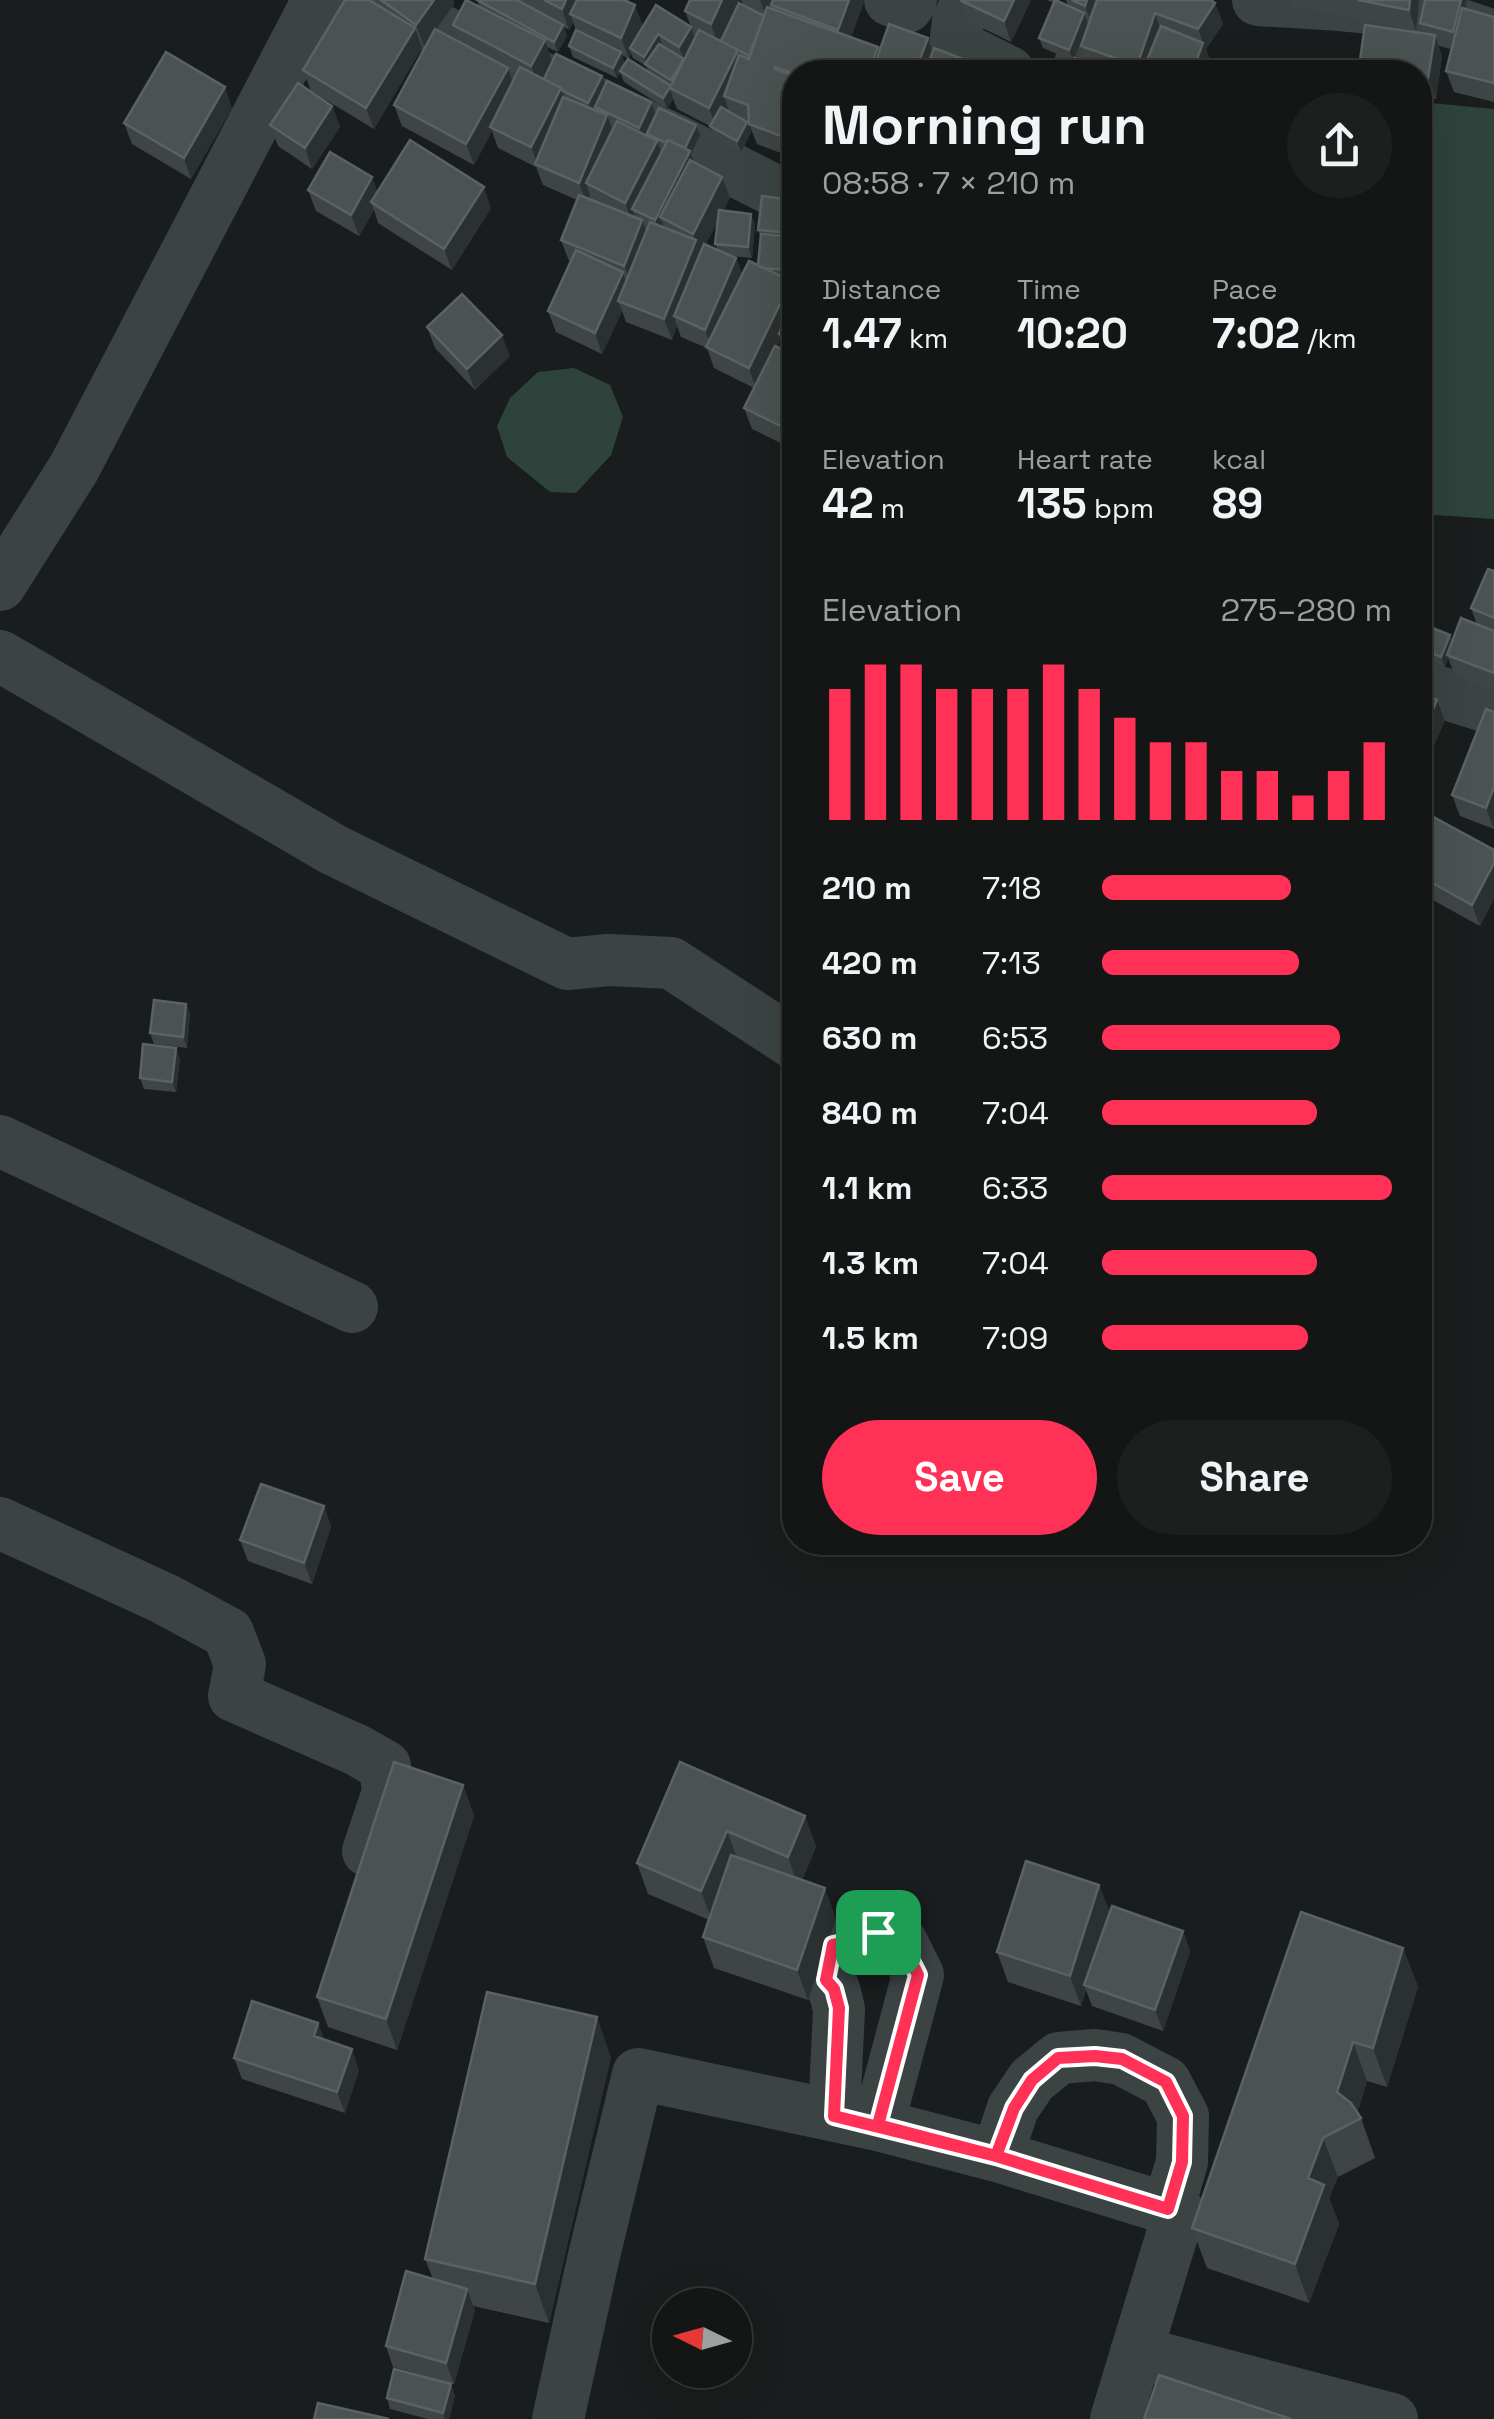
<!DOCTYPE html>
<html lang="en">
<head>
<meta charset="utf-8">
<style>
	:root { --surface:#141616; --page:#1d1f1f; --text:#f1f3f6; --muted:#9d9fa1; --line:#333535; --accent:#ff3157 }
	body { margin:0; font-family:"Space Grotesk",sans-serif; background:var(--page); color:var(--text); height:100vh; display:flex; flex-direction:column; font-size:38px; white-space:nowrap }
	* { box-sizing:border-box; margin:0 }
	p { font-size:32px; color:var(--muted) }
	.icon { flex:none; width:55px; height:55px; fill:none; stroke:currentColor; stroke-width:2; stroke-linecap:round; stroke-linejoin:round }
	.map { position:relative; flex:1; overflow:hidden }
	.details { position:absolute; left:782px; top:60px; width:650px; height:1495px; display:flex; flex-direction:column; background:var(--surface); border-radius:40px; box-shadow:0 10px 40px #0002,0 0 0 2px var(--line) }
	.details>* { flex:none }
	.needle { width:65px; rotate:275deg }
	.fabs { position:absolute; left:652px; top:2288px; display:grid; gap:20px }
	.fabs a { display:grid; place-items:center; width:100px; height:100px; border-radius:50%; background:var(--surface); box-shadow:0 10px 40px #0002,0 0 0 2px var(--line); font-size:50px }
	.pin { position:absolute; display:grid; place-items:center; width:85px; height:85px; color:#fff; margin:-42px; border-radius:20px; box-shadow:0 5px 15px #0006 }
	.round { display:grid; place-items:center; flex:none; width:105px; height:105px; border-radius:52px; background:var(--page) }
	.headline { display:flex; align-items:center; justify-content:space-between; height:170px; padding:0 40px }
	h1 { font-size:55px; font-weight:600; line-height:75px }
	.figures { display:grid; grid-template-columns:repeat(3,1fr); gap:15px; height:170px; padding:10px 40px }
	.figures div { display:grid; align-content:center }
	.figures b { font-size:42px; font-weight:600 }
	.figures small { font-size:28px; font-weight:400 }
	.figures p { font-size:28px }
	.chart { height:280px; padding:20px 40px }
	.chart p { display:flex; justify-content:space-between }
	.chart svg { width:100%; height:180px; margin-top:10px; stroke:var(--accent); stroke-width:6 }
	.cta { display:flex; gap:20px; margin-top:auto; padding:20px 40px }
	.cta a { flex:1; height:115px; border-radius:60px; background:var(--accent); color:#fff; font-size:40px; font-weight:600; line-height:115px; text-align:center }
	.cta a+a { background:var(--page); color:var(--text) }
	ul { padding:0 40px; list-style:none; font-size:32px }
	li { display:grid; grid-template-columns:160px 120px 1fr; align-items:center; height:75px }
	li i { height:25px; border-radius:12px; background:var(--accent) }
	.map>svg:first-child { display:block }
	.water { fill:#2e433b }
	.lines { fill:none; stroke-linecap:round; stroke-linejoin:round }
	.minor { stroke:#3b4343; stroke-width:52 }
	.wall { fill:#3f4545; fill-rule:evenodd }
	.shaded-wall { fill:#2b3030 }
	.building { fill:#4b5252; stroke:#5a6362; stroke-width:2.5 }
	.route-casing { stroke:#fff; stroke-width:20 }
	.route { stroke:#ff3157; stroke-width:12 }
</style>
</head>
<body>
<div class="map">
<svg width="1494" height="2419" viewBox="0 0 1494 2419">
	<rect width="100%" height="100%" fill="#1a1d1d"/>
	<!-- water -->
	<path class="water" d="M 1420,102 L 1494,109 L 1494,519 L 1420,514 Z
		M 574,368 L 610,385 L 623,417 L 611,455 L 576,493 L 550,492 L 507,457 L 497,426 L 510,398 L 538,372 Z"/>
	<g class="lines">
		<!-- minor -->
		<path class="minor" d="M 376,0 L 671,138 L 789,198 L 795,203
			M 890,0 L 907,7 L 911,0
			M 968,0 L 958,21 L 955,45 L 1009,72
			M 1258,0 C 1335,5 1423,6 1494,37
			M 1077,72 L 1105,0
			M 0,585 L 74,468 L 318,0
			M 0,656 L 334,850 L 567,964 L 608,960 L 671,963 L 795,1044
			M 1420,686 L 1494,709
			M 0,1141 L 352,1307
			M 0,1523 L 165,1599 L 228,1633 L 240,1664 L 234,1696 L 357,1750 L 385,1766 L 388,1792 L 368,1851
			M 834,2116 L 839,2009 L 834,1989 L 826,1980 L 833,1945 L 848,1943 L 878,1932 L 902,1943 L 918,1975 L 878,2125
			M 997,2156 L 1013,2108 L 1032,2080 L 1059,2058 L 1095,2055 L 1121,2059 L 1165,2082 L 1183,2116 L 1182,2162 L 1168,2209
			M 1136,2352 L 1392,2419
			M 558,2419 L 593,2260 L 638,2074 L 878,2125 L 997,2156 L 1179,2212 L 1116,2419"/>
	</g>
	<!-- wall -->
	<path class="wall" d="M 345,0 L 453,0 L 454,4 L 436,29 L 459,42 L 453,25 L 479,6 L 478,2 L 474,0 L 624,0 L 643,26 L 691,27 L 685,11 L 690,0 L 740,0 L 720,41 L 721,41 L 743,5 L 741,0 L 863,0 L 864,2 L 851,37 L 878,47 L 879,51 L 928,38 L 933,51 L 968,72 L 978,72 L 795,72 L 795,182 L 787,161 L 789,156 L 757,144 L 749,124 L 748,123 L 751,132 L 741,152 L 714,137 L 710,126 L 677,109 L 673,99 L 667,109 L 624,82 L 620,72 L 617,78 L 573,57 L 569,46 L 576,30 L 573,22 L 569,30 L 564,27 L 567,36 L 558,52 L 547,47 L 552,61 L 605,85 L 651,102 L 655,113 L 645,134 L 700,135 L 691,154 L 694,162 L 722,177 L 730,198 L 723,211 L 755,224 L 752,258 L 731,256 L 736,258 L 742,274 L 758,265 L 761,237 L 758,230 L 795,204 L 795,263 L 793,281 L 790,281 L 795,292 L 795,450 L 752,429 L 744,408 L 754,388 L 714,368 L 707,348 L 681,337 L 677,326 L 672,340 L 626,322 L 622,311 L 602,354 L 556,332 L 548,311 L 571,262 L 569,261 L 561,240 L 577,200 L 543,185 L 536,167 L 498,148 L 492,131 L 474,165 L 402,126 L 394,105 L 430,38 L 424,46 L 421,44 L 422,48 L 374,129 L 311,91 L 303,70 ZM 694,40 L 684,59 L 662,45 L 683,57 ZM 631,53 L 633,58 L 646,66 L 648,71 L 621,71 L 624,62 L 622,55 L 629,59 ZM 509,71 L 516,75 L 513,82 ZM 718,221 L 715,244 L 718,250 L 705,245 ZM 781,339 L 785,350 L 777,346 Z
		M 960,0 L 1031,0 L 1011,42 L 968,21 Z
		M 1047,0 L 1060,0 L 1059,2 L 1068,6 L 1066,0 L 1096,0 L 1089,16 L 1085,14 L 1073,61 L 1043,48 L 1039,38 L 1054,3 Z
		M 1097,0 L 1215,3 L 1223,24 L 1206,49 L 1211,64 L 1208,72 L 1104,72 L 1087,63 L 1081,46 Z
		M 1289,0 L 1419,0 L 1416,31 L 1291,6 Z
		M 1425,0 L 1467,0 L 1465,9 L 1494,17 L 1494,102 L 1454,92 L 1446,71 L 1454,42 L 1435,37 L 1442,56 L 1436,99 L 1420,96 L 1420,72 L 1361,72 L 1359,67 L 1424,34 L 1420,23 Z
		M 332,106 L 340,127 L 312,169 L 278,146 L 270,125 Z
		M 232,108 L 191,179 L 132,144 L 124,123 Z
		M 308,190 L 378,192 L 491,208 L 452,270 L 378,223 L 374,210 L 359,236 L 316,211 Z
		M 427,327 L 510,356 L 475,390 L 435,348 Z
		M 1494,571 L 1494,691 L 1455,676 L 1448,658 L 1445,667 L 1420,658 L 1420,623 L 1450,635 L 1452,642 L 1477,625 L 1471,608 Z
		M 1494,712 L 1494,829 L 1460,816 L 1452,795 Z
		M 1420,815 L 1423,823 L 1494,850 L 1494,899 L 1480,926 L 1420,893 Z
		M 186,1004 L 190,1014 L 187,1048 L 154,1044 L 150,1033 Z
		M 180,1059 L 176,1092 L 144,1089 L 140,1078 Z
		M 324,1506 L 331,1527 L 312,1584 L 248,1561 L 240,1540 Z
		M 680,1762 L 805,1816 L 816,1847 L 802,1880 L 836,1918 L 808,2000 L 714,1968 L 703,1937 L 709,1920 L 648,1894 L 637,1863 Z
		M 463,1785 L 474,1816 L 397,2050 L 328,2027 L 317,1997 Z
		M 1099,1885 L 1110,1913 L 1183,1931 L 1190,1952 L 1163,2031 L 1092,2006 L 1086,1990 L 1081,2006 L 1008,1982 L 997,1952 Z
		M 1403,1948 L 1418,1987 L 1387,2087 L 1367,2081 L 1357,2113 L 1361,2118 L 1375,2158 L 1338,2177 L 1329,2198 L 1339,2224 L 1309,2303 L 1207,2268 L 1192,2228 Z
		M 318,2023 L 324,2040 L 359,2070 L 345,2113 L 242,2079 L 234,2058 Z
		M 611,2057 L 549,2323 L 473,2306 L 475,2310 L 454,2384 L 393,2367 L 386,2346 L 433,2279 L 425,2259 Z
		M 455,2395 L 449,2419 L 428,2419 L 390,2409 L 387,2398 Z"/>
	<!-- shaded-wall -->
	<path class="shaded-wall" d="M 434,0 L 453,0 L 454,4 L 424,46 L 416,25 Z
		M 566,0 L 586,0 L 570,14 L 573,22 L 569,30 L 562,9 Z
		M 722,0 L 740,0 L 718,45 L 711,24 Z
		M 760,0 L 774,0 L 767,19 L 766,17 Z
		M 849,0 L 863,0 L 864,2 L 846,51 L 838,30 Z
		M 1014,0 L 1031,0 L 1011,42 L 1004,21 Z
		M 1087,0 L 1096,0 L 1089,16 L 1085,6 Z
		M 1410,0 L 1419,0 L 1416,31 L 1409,10 Z
		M 1461,0 L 1467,0 L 1457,42 L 1453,32 Z
		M 1215,3 L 1223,24 L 1206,49 L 1211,64 L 1208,72 L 1192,72 L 1203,43 L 1198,29 Z
		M 635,5 L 643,26 L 630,48 L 631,53 L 629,59 L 621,38 Z
		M 1084,13 L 1088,24 L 1073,61 L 1069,50 Z
		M 1155,13 L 1162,34 L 1150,72 L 1140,72 L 1137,66 Z
		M 563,25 L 567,36 L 558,52 L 554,42 Z
		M 691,27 L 695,38 L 683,57 L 679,47 Z
		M 415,28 L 422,48 L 374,129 L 366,108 Z
		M 658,34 L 662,44 L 648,68 L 644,57 Z
		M 1435,35 L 1442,56 L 1436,99 L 1428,78 Z
		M 928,38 L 935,59 L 931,72 L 915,72 Z
		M 545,40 L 552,61 L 539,87 L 531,66 Z
		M 878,47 L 885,68 L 883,72 L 868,72 Z
		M 738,50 L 746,71 L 724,96 L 728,108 L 717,129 L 709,108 Z
		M 621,52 L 624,62 L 617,78 L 613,68 Z
		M 963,59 L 968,72 L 959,72 Z
		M 508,68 L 515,89 L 490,127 L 492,131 L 474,165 L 466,144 Z
		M 602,76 L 606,87 L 592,114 L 588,103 Z
		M 225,87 L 232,108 L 191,179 L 184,158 Z
		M 561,88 L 569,108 L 538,165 L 531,147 Z
		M 670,88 L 673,99 L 667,109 L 663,98 Z
		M 651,102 L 655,113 L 643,138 L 639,128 Z
		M 332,106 L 340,127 L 312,169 L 305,148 Z
		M 607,115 L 615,136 L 586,183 L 590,195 L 587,204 L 579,183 Z
		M 747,122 L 751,132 L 741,152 L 737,141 Z
		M 696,125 L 700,135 L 691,154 L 698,172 L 660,217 L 666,233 L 662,241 L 655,220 Z
		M 657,141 L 665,161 L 632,209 L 636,219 L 633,224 L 625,203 Z
		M 372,177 L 380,198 L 371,202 L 374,210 L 359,236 L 351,215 Z
		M 722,177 L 730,198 L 701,254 L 674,316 L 677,326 L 672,340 L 664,319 L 695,241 L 693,234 Z
		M 484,187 L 491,208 L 452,270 L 444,249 Z
		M 793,200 L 795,204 L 795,263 L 793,281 L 789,270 L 792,240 L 790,233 Z
		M 751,214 L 755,224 L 752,258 L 748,247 Z
		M 642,220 L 650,241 L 632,286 L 624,266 Z
		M 736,258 L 744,279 L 713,351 L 705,330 Z
		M 623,272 L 630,293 L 618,301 L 622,311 L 602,354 L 595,333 Z
		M 791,281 L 795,292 L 795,310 L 779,334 L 781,339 L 756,389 L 749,368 Z
		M 502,335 L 510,356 L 475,390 L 467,369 Z
		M 1450,635 L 1454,645 L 1447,655 L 1448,658 L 1445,667 L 1441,657 Z
		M 1437,700 L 1445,721 L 1420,778 L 1420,740 Z
		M 1494,787 L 1494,826 L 1493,825 L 1494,829 L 1486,808 Z
		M 1494,863 L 1494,899 L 1480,926 L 1472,905 Z
		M 186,1004 L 190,1014 L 187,1048 L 183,1037 Z
		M 176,1048 L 180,1059 L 176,1092 L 172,1082 Z
		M 324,1506 L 331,1527 L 312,1584 L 304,1563 Z
		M 463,1785 L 474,1816 L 397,2050 L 386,2019 Z
		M 805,1816 L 816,1847 L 799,1888 L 788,1857 Z
		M 727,1831 L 738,1861 L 712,1921 L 701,1891 Z
		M 1099,1885 L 1111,1915 L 1084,1985 L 1086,1990 L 1081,2006 L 1070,1976 Z
		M 825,1888 L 836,1918 L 808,2000 L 797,1970 Z
		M 1183,1931 L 1190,1952 L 1163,2031 L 1155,2010 Z
		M 1403,1948 L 1418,1987 L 1387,2087 L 1373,2048 Z
		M 597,2017 L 611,2057 L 549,2323 L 535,2284 Z
		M 318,2023 L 326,2044 L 314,2036 Z
		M 1353,2042 L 1367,2081 L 1355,2122 L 1337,2092 Z
		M 352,2049 L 359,2070 L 345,2113 L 337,2092 Z
		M 1323,2138 L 1338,2177 L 1329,2198 L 1339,2224 L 1309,2303 L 1295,2264 L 1308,2178 Z
		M 467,2289 L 475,2310 L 454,2384 L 446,2363 Z
		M 451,2384 L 455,2395 L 449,2419 L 445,2419 L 443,2413 Z"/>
	<!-- building -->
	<path class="building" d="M 345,0 L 369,0 L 415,28 L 366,108 L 303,70 Z
		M 381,0 L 434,0 L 416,25 Z
		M 466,0 L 545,40 L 531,66 L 453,25 Z
		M 477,0 L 517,0 L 563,25 L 554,42 Z
		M 544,0 L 566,0 L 562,9 Z
		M 577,0 L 624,0 L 635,5 L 621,38 L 570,14 Z
		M 690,0 L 722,0 L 711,24 L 685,11 Z
		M 773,0 L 849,0 L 838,30 L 771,5 Z
		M 960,0 L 1014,0 L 1004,21 Z
		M 1055,0 L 1084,13 L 1069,50 L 1039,38 Z
		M 1072,0 L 1087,0 L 1085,6 Z
		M 1097,0 L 1211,0 L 1215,3 L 1198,29 L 1155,13 L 1137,66 L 1081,46 Z
		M 1358,0 L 1410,0 L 1409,10 Z
		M 1425,0 L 1461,0 L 1453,32 L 1420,23 Z
		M 739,3 L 764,16 L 749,56 L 721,41 Z
		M 656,5 L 691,27 L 679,47 L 658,34 L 644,57 L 630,48 Z
		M 767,7 L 878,47 L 868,72 L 795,72 L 795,74 L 775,67 L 775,69 L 795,76 L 795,141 L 749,124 L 748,105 L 724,96 L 739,55 L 749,59 Z
		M 1462,8 L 1494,17 L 1494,83 L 1446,71 Z
		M 889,24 L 928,38 L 915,72 L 872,72 Z
		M 1365,25 L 1435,35 L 1428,78 L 1420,76 L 1420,72 L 1394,72 L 1359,67 Z
		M 1161,26 L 1203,43 L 1192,72 L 1142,72 Z
		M 435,29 L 508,68 L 466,144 L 394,105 Z
		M 576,30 L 621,52 L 613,68 L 569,46 Z
		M 699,30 L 738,50 L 709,108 L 670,88 Z
		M 659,44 L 684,59 L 671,80 L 645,64 Z
		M 934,48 L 963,59 L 959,72 L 925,72 Z
		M 166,52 L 225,87 L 184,158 L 124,123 Z
		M 556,54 L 602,76 L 588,103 L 563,91 L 561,88 L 544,79 Z
		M 1074,58 L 1102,69 L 1100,72 L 1069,72 Z
		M 628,59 L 671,86 L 663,98 L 620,71 Z
		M 1122,66 L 1138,72 L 1120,72 Z
		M 520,67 L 561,88 L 531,147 L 490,127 Z
		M 607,81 L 651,102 L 639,128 L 595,107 Z
		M 298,83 L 332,106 L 305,148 L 270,125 Z
		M 563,97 L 607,115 L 579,183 L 535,164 Z
		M 721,107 L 747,122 L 737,141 L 710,126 Z
		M 659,108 L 696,125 L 685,148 L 668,140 L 666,143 L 647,134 Z
		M 617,121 L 657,141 L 625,203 L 586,183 Z
		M 410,140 L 484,187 L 444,249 L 371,202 Z
		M 668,140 L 690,151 L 655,220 L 632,209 Z
		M 793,147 L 795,148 L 795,167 L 787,161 Z
		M 330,152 L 372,177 L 351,215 L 308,190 Z
		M 690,160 L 722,177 L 693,234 L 660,217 Z
		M 579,195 L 642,220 L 624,266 L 561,240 Z
		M 762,196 L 793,200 L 790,233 L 758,230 Z
		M 719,210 L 751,214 L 748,247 L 715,244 Z
		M 650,222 L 696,240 L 664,319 L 618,301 Z
		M 761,234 L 793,237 L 789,270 L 763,268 L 758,265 Z
		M 704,244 L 736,258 L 705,330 L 674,316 Z
		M 576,250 L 623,272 L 595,333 L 548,311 Z
		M 749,261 L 791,281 L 749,368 L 706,347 Z
		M 462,294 L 502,335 L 467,369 L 427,327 Z
		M 795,295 L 795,340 L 779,334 Z
		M 775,346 L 795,355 L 795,433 L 744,408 Z
		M 1488,569 L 1494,571 L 1494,618 L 1471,608 Z
		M 1461,618 L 1494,631 L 1494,673 L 1447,655 Z
		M 1420,623 L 1450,635 L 1441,657 L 1420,649 Z
		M 1420,693 L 1437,700 L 1420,740 Z
		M 1486,709 L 1494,712 L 1494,787 L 1486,808 L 1452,795 Z
		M 1428,814 L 1494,850 L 1494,863 L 1472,905 L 1420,876 L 1420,829 Z
		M 154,1000 L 186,1004 L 183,1037 L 150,1033 Z
		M 143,1044 L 176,1048 L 172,1082 L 140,1078 Z
		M 261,1484 L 324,1506 L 304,1563 L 240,1540 Z
		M 394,1762 L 463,1785 L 386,2019 L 317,1997 Z
		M 680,1762 L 805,1816 L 788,1857 L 727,1831 L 701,1891 L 637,1863 Z
		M 731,1855 L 825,1888 L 797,1970 L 703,1937 Z
		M 1026,1861 L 1099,1885 L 1070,1976 L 997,1952 Z
		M 1112,1906 L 1183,1931 L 1155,2010 L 1084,1985 Z
		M 1301,1912 L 1403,1948 L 1373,2048 L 1353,2042 L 1337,2092 L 1351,2103 L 1361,2118 L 1323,2138 L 1308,2178 L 1324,2185 L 1295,2264 L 1192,2228 Z
		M 487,1992 L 597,2017 L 535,2284 L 425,2259 Z
		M 252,2001 L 318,2023 L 314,2036 L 352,2049 L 337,2092 L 234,2058 Z
		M 406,2271 L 467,2289 L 446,2363 L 386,2346 Z
		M 394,2369 L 451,2384 L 443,2413 L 387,2398 Z
		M 1159,2375 L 1291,2419 L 1144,2419 Z
		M 318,2403 L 389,2419 L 314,2419 Z"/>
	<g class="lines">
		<!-- route casing -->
		<g class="route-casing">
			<path id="route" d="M 878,1932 L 848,1942 L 833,1945 L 826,1980 L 834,1989 L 839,2008 L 834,2116 L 996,2156 L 1168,2209 L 1182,2162 L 1183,2116 L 1166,2082 L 1122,2059 L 1095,2056 L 1058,2058 L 1032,2080 L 1014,2108 L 996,2156 L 878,2125 L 918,1975 L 902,1943 L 878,1932"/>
		</g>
		<!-- route -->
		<use href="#route" class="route"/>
	</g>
</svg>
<div class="fabs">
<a><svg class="needle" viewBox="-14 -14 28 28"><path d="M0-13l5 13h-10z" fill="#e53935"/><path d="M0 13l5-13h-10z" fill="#9d9fa1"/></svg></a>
</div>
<div class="pin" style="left:878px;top:1932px;background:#1e9e55"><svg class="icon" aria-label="arrive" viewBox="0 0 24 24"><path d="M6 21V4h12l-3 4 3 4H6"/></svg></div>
<section class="details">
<div class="headline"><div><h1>Morning run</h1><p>08:58 · 7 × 210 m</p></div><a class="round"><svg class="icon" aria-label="share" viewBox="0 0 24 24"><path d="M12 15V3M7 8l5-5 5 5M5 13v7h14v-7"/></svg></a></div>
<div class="figures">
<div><p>Distance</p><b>1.47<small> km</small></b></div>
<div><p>Time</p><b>10:20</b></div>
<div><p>Pace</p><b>7:02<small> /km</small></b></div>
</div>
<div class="figures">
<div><p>Elevation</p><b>42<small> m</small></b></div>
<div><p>Heart rate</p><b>135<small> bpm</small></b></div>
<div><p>kcal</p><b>89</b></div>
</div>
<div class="chart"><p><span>Elevation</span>275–280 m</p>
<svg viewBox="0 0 160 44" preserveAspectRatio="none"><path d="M5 44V12M15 44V6M25 44V6M35 44V12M45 44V12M55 44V12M65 44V6M75 44V12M85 44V19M95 44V25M105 44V25M115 44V32M125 44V32M135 44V38M145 44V32M155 44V25"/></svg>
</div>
<ul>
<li><b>210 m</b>7:18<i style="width:65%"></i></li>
<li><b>420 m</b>7:13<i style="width:68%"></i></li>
<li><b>630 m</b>6:53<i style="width:82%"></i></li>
<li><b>840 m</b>7:04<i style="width:74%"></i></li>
<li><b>1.1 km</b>6:33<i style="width:100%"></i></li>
<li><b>1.3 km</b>7:04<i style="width:74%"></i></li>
<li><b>1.5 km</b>7:09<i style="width:71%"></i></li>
</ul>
<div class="cta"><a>Save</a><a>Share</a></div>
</section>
</div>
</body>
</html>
